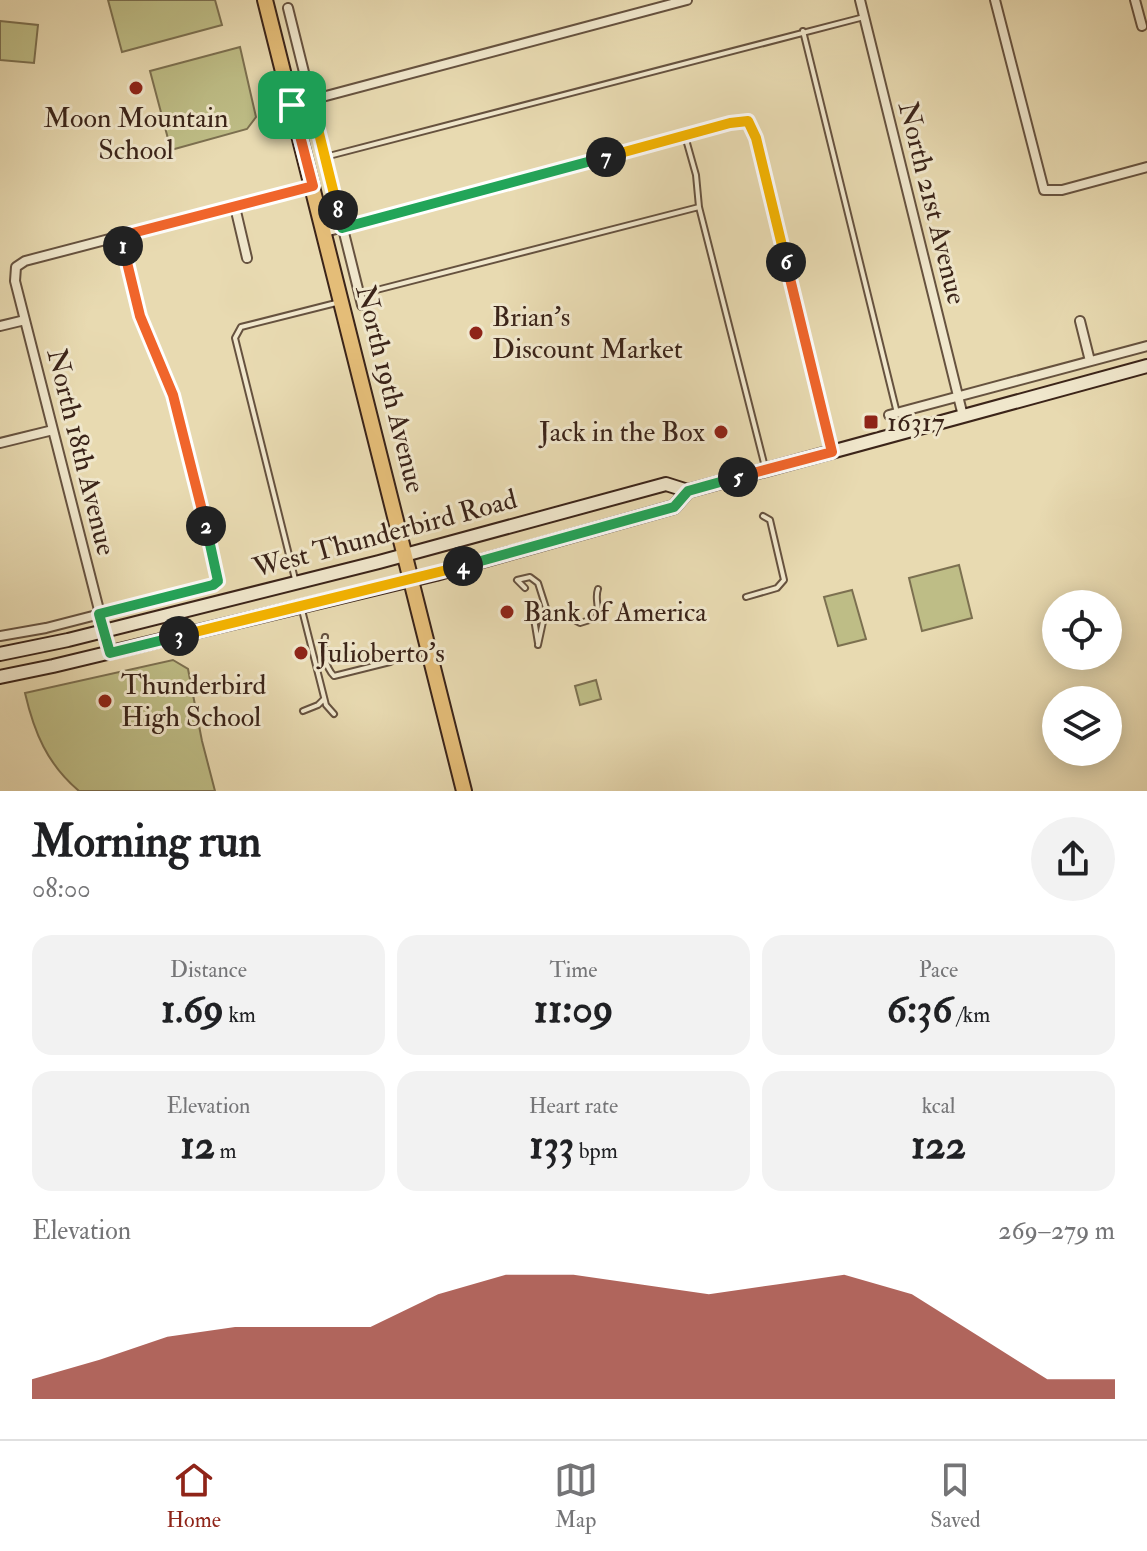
<!DOCTYPE html>
<html lang="en">
<head>
<meta charset="utf-8">
<style>
	:root { --surface:#fff; --page:#f2f2f2; --text:#202124; --muted:#757577; --line:#e0e0e0; --accent:#8f2418 }
	body { margin:0; font-family:"IM FELL Double Pica",serif; background:var(--page); color:var(--text); height:100vh; display:flex; flex-direction:column; font-size:30px; white-space:nowrap }
	* { box-sizing:border-box; margin:0 }
	p { font-size:26px; color:var(--muted) }
	.icon { flex:none; width:44px; height:44px; fill:none; stroke:currentColor; stroke-width:2; stroke-linecap:round; stroke-linejoin:round }
	.map { position:relative; height:791px; overflow:hidden }
	.drawer { display:flex; flex-direction:column; background:var(--surface); flex:1 }
	.drawer>* { flex:none }
	.fabs { position:absolute; left:1042px; top:590px; display:grid; gap:16px }
	.fabs a { display:grid; place-items:center; width:80px; height:80px; border-radius:50%; background:var(--surface); box-shadow:0 4px 20px #0003; font-size:40px }
	.pin { position:absolute; display:grid; place-items:center; width:68px; height:68px; color:#fff; margin:-34px; border-radius:16px; box-shadow:0 4px 12px #0006 }
	.km { position:absolute; width:40px; height:40px; margin:-20px; border-radius:50%; background:#222; color:#fff; font-size:22px; line-height:40px; text-align:center }
	.round { display:grid; place-items:center; flex:none; width:84px; height:84px; border-radius:42px; background:var(--page) }
	.headline { display:flex; align-items:center; justify-content:space-between; height:136px; padding:0 32px }
	h1 { font-size:44px; font-weight:700; line-height:60px }
	.stats { display:grid; grid-template-columns:repeat(3,1fr); gap:12px; height:136px; padding:8px 32px }
	.stats div { display:grid; align-content:center; border-radius:20px; background:var(--page); text-align:center }
	.stats b { font-size:40px; font-weight:700 }
	.stats small { font-size:22px; font-weight:400 }
	.stats p { font-size:22px }
	.chart { height:224px; padding:16px 32px }
	.chart p { display:flex; justify-content:space-between }
	.chart svg { width:100%; height:144px; margin-top:8px; fill:var(--accent); opacity:.7 }
	.menu { display:flex; justify-content:space-around; align-items:center; height:112px; border-top:2px solid var(--line); background:var(--surface); font-size:22px; color:var(--muted) }
	.menu a { display:grid; justify-items:center; gap:4px }
	.menu .current { color:var(--accent) }
	.map>svg:first-child { display:block }
	.green { fill:#bebd86; stroke:#7c7050; stroke-width:2 }
	.lines { fill:none; stroke-linecap:round; stroke-linejoin:round }
	.service-casing { stroke:#66523f; stroke-width:8 }
	.minor-casing { stroke:#66523f; stroke-width:12 }
	.secondary-casing { stroke:#3b2419; stroke-width:16 }
	.primary-casing { stroke:#3b2419; stroke-width:18 }
	.service { stroke:#f0e7cc; stroke-width:4 }
	.minor { stroke:#f0e7cc; stroke-width:8 }
	.secondary { stroke:#f0e7cc; stroke-width:12 }
	.primary { stroke:#e4bd78; stroke-width:14 }
	.split-1-casing { stroke:#fff; stroke-width:16 }
	.split-2-casing { stroke:#fff; stroke-width:16 }
	.split-3-casing { stroke:#fff; stroke-width:16 }
	.split-4-casing { stroke:#fff; stroke-width:16 }
	.split-5-casing { stroke:#fff; stroke-width:16 }
	.split-6-casing { stroke:#fff; stroke-width:16 }
	.split-7-casing { stroke:#fff; stroke-width:16 }
	.split-8-casing { stroke:#fff; stroke-width:16 }
	.split-9-casing { stroke:#fff; stroke-width:16 }
	.split-1 { stroke:#f0652b; stroke-width:10 }
	.split-2 { stroke:#f0652b; stroke-width:10 }
	.split-3 { stroke:#22a559; stroke-width:10 }
	.split-4 { stroke:#f5b400; stroke-width:10 }
	.split-5 { stroke:#22a559; stroke-width:10 }
	.split-6 { stroke:#f0652b; stroke-width:10 }
	.split-7 { stroke:#f5b400; stroke-width:10 }
	.split-8 { stroke:#22a559; stroke-width:10 }
	.split-9 { stroke:#f5b400; stroke-width:10 }
	.poi-dot { fill:#8f2418; stroke:#f0e7cc; stroke-width:3 }
	.labels { text-anchor:middle; dominant-baseline:central; stroke-width:6; stroke-linejoin:round; paint-order:stroke }
	.poi-label { font-size:28px; fill:#3b2419; stroke:#f0e7cc; text-anchor:start }
	.street-label { font-size:28px; fill:#3b2419; stroke:#f0e7cc }
</style>
</head>
<body>
<div class="map">
<svg width="1147" height="791" viewBox="0 0 1147 791">
	<rect width="100%" height="100%" fill="#e8dab1"/>
	<filter id="stains"><feTurbulence type="fractalNoise" baseFrequency=".0025" numOctaves="4"/><feColorMatrix values="0 0 0 0 .2 0 0 0 0 .09 0 0 0 0 .02 0 0 0 .5 -.17"/></filter>
	<radialGradient id="worn" r=".72"><stop offset=".6" stop-color="#630" stop-opacity="0"/><stop offset="1" stop-color="#630" stop-opacity=".3"/></radialGradient>
	<!-- green -->
	<path class="green" d="M 108,0 L 215,0 L 222,25 L 122,52 Z
		M 0,21 L 38,25 L 34,63 L 0,60 Z
		M 240,47 L 256,117 L 247,129 L 171,150 L 150,71 Z
		M 959,565 L 972,618 L 922,631 L 909,578 Z
		M 852,590 L 866,639 L 838,646 L 824,597 Z
		M 173,660 L 188,669 L 202,741 L 215,791 L 79,791 C 47,764 34,732 25,693 Z
		M 596,680 L 601,699 L 580,705 L 575,686 Z"/>
	<g class="lines">
		<!-- service casing -->
		<g class="service-casing">
			<path id="service" d="M 803,31 L 897,413
				M 685,136 L 696,175 L 699,207 L 765,467
				M 325,157 L 864,17
				M 361,294 L 699,207
				M 295,579 L 235,338 L 241,327 L 336,303
				M 525,588 L 517,580 L 530,577 L 538,583 L 546,608 L 538,645
				M 746,597 L 777,588 L 784,580 L 770,520 L 763,516
				M 302,610 L 326,705 L 334,714
				M 533,613 L 538,643
				M 565,615 L 580,623 L 596,618 C 601,608 594,600 598,589
				M 325,637 C 322,649 325,667 334,676 L 390,662
				M 303,711 L 318,705 L 324,699"/>
		</g>
		<!-- minor casing -->
		<g class="minor-casing">
			<path id="minor" d="M 860,0 L 963,416
				M 995,0 L 1044,190 L 1062,190 L 1147,167
				M 1135,0 L 1142,26
				M 288,8 L 362,305
				M 292,105 L 687,0
				M 235,207 L 247,258
				M 325,232 L 730,123 L 748,121 L 756,138 L 832,452
				M 1080,321 L 1090,361
				M 0,326 L 25,320
				M 889,415 L 1147,346
				M 0,443 L 53,430
				M 0,636 L 46,628 L 213,585 L 218,581 L 173,395 L 140,316 L 121,236
				M 110,653 L 15,281 L 16,267 L 25,261 L 312,186"/>
		</g>
		<!-- secondary casing -->
		<g class="secondary-casing">
			<path id="secondary" d="M 0,654 L 68,640 L 379,562 L 666,484 L 688,491 L 1147,366
				M 0,677 L 53,666 L 436,574 L 674,507 L 688,491"/>
		</g>
		<!-- primary casing -->
		<g class="primary-casing">
			<path id="primary" d="M 265,0 L 464,791"/>
		</g>
		<!-- service -->
		<use href="#service" class="service"/>
		<!-- minor -->
		<use href="#minor" class="minor"/>
		<!-- secondary -->
		<use href="#secondary" class="secondary"/>
		<!-- primary -->
		<use href="#primary" class="primary"/>
	</g>
	<g class="lines">
		<!-- split-1 casing -->
		<g class="split-1-casing">
			<path id="split-1" d="M 123,246 L 121,236 L 313,186 L 292,105"/>
		</g>
		<!-- split-2 casing -->
		<g class="split-2-casing">
			<path id="split-2" d="M 123,246 L 140,316 L 173,395 L 206,526"/>
		</g>
		<!-- split-3 casing -->
		<g class="split-3-casing">
			<path id="split-3" d="M 179,636 L 110,653 L 99,614 L 213,585 L 218,581 L 206,526"/>
		</g>
		<!-- split-4 casing -->
		<g class="split-4-casing">
			<path id="split-4" d="M 179,636 L 463,566"/>
		</g>
		<!-- split-5 casing -->
		<g class="split-5-casing">
			<path id="split-5" d="M 463,566 L 674,507 L 688,491 L 738,477"/>
		</g>
		<!-- split-6 casing -->
		<g class="split-6-casing">
			<path id="split-6" d="M 738,477 L 832,452 L 786,262"/>
		</g>
		<!-- split-7 casing -->
		<g class="split-7-casing">
			<path id="split-7" d="M 606,157 L 730,123 L 748,121 L 756,138 L 786,262"/>
		</g>
		<!-- split-8 casing -->
		<g class="split-8-casing">
			<path id="split-8" d="M 338,210 L 342,228 L 606,157"/>
		</g>
		<!-- split-9 casing -->
		<g class="split-9-casing">
			<path id="split-9" d="M 292,105 L 311,101 L 338,210"/>
		</g>
		<!-- split-1 -->
		<use href="#split-1" class="split-1"/>
		<!-- split-2 -->
		<use href="#split-2" class="split-2"/>
		<!-- split-3 -->
		<use href="#split-3" class="split-3"/>
		<!-- split-4 -->
		<use href="#split-4" class="split-4"/>
		<!-- split-5 -->
		<use href="#split-5" class="split-5"/>
		<!-- split-6 -->
		<use href="#split-6" class="split-6"/>
		<!-- split-7 -->
		<use href="#split-7" class="split-7"/>
		<!-- split-8 -->
		<use href="#split-8" class="split-8"/>
		<!-- split-9 -->
		<use href="#split-9" class="split-9"/>
	</g>
	<!-- markers -->
	<g class="poi-dot">
		<circle cx="136" cy="88" r="8"/>
		<circle cx="476" cy="333" r="8"/>
		<rect x="863" y="414" width="16" height="16" rx="4"/>
		<circle cx="721" cy="432" r="8"/>
		<circle cx="507" cy="612" r="8"/>
		<circle cx="301" cy="653" r="8"/>
		<circle cx="105" cy="701" r="8"/>
	</g>
	<g class="labels">
		<!-- poi labels -->
		<g class="poi-label">
			<text x="136" y="118" text-anchor="middle">Moon Mountain<tspan x="136" dy="32">School</tspan></text>
			<text x="492" y="317">Brian's<tspan x="492" dy="32">Discount Market</tspan></text>
			<text x="887" y="422">16317</text>
			<text x="705" y="432" text-anchor="end">Jack in the Box</text>
			<text x="523" y="612">Bank of America</text>
			<text x="317" y="653">Julioberto's</text>
			<text x="121" y="685">Thunderbird<tspan x="121" dy="32">High School</tspan></text>
		</g>
		<!-- street labels -->
		<g class="street-label">
			<text transform="translate(932 203) rotate(76)">North 21st Avenue</text>
			<text transform="translate(390 389) rotate(76)">North 19th Avenue</text>
			<text transform="translate(81 452) rotate(76)">North 18th Avenue</text>
			<text transform="translate(385 534) rotate(-15)">West Thunderbird Road</text>
		</g>
	</g>
	<rect width="100%" height="100%" filter="url(#stains)"/>
	<rect width="100%" height="100%" fill="url(#worn)"/>
</svg>
<div class="fabs">
<a><svg class="icon" aria-label="locate" viewBox="0 0 24 24"><circle cx="12" cy="12" r="6"/><path d="M12 2v4M12 18v4M2 12h4M18 12h4"/></svg></a>
<a><svg class="icon" aria-label="layers" viewBox="0 0 24 24"><path d="M12 4l9 5-9 5-9-5zM3 14l9 5 9-5"/></svg></a>
</div>
<div class="pin" style="left:292px;top:105px;background:#1e9e55"><svg class="icon" aria-label="arrive" viewBox="0 0 24 24"><path d="M6 21V4h12l-3 4 3 4H6"/></svg></div>
<b class="km" style="left:123px;top:246px">1</b>
<b class="km" style="left:206px;top:526px">2</b>
<b class="km" style="left:179px;top:636px">3</b>
<b class="km" style="left:463px;top:566px">4</b>
<b class="km" style="left:738px;top:477px">5</b>
<b class="km" style="left:786px;top:262px">6</b>
<b class="km" style="left:606px;top:157px">7</b>
<b class="km" style="left:338px;top:210px">8</b>
</div>
<section class="drawer">
<div class="headline"><div><h1>Morning run</h1><p>08:00</p></div><a class="round"><svg class="icon" aria-label="share" viewBox="0 0 24 24"><path d="M12 15V3M7 8l5-5 5 5M5 13v7h14v-7"/></svg></a></div>
<div class="stats">
<div><p>Distance</p><b>1.69<small> km</small></b></div>
<div><p>Time</p><b>11:09</b></div>
<div><p>Pace</p><b>6:36<small> /km</small></b></div>
</div>
<div class="stats">
<div><p>Elevation</p><b>12<small> m</small></b></div>
<div><p>Heart rate</p><b>133<small> bpm</small></b></div>
<div><p>kcal</p><b>122</b></div>
</div>
<div class="chart"><p><span>Elevation</span>269–279 m</p>
<svg viewBox="0 0 160 44" preserveAspectRatio="none"><path d="M0 44V38L10 32L20 25L30 22L40 22L50 22L60 12L70 6L80 6L90 9L100 12L110 9L120 6L130 12L140 25L150 38L160 38V44z"/></svg>
</div>
</section>
<nav class="menu">
<a class="current"><svg class="icon" aria-label="home" viewBox="0 0 24 24"><path d="M3 11l9-7 9 7M6 9v11h12V9"/></svg>Home</a>
<a><svg class="icon" aria-label="map" viewBox="0 0 24 24"><path d="M3 6l6-2 6 2 6-2v14l-6 2-6-2-6 2zM9 4v14M15 6v14"/></svg>Map</a>
<a><svg class="icon" aria-label="saved" viewBox="0 0 24 24"><path d="M7 4h10v16l-5-4-5 4z"/></svg>Saved</a>
</nav>
</body>
</html>
